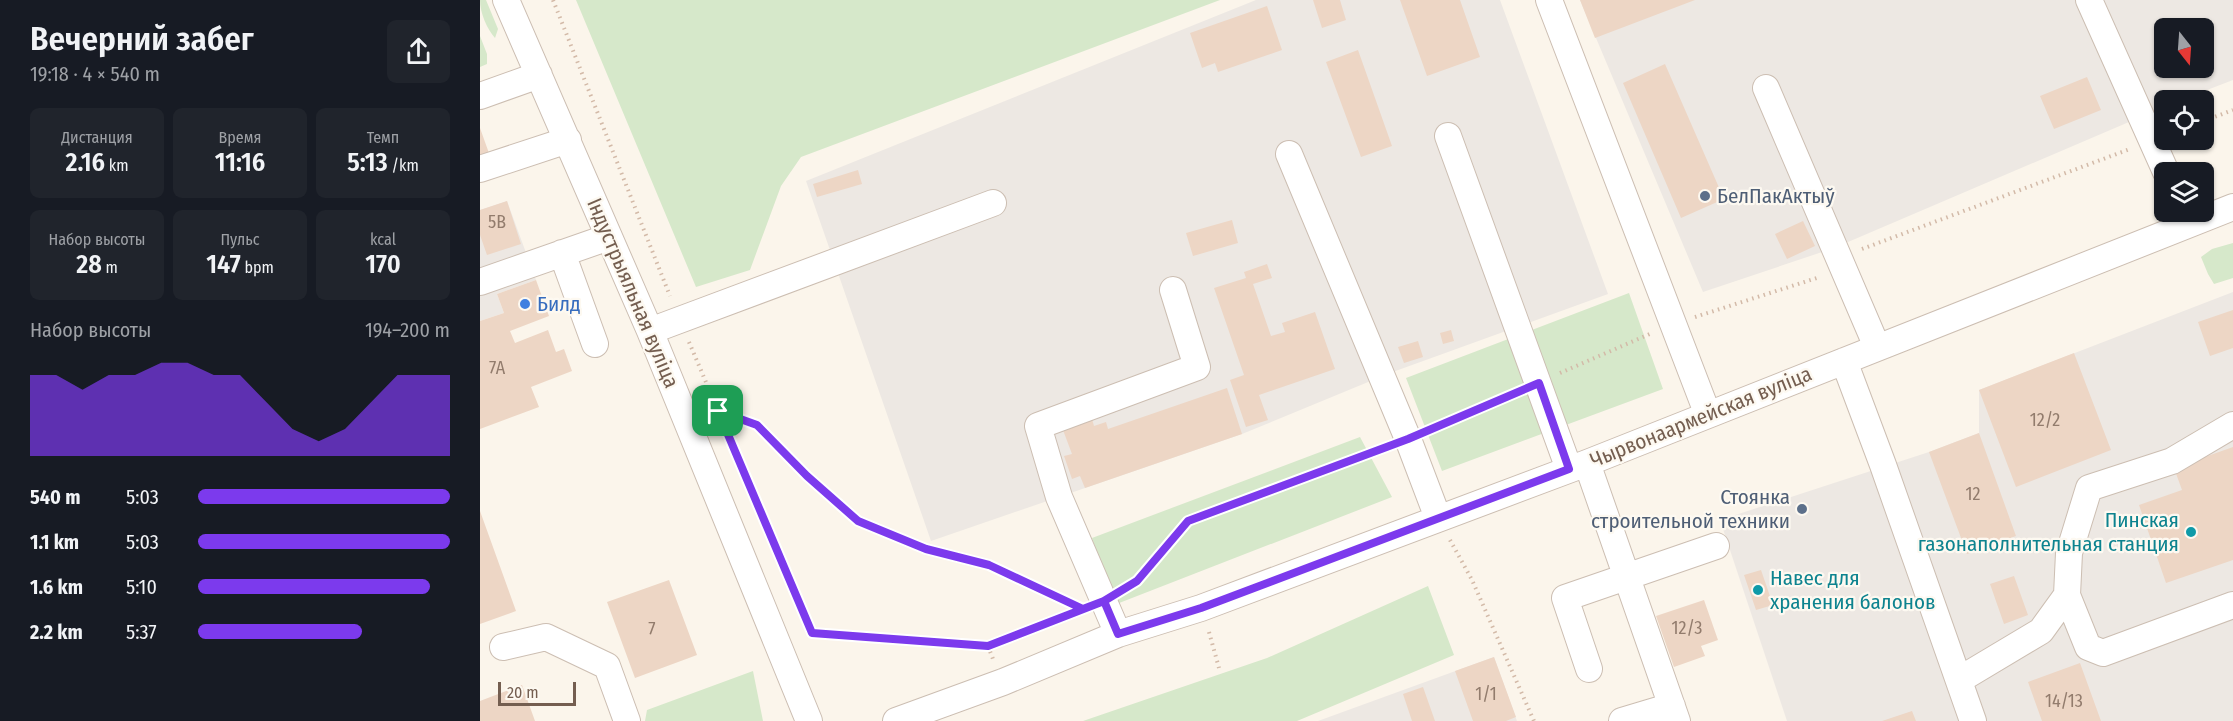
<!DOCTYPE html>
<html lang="ru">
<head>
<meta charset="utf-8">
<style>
	:root { --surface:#171b24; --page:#20242c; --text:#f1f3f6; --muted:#9ea1a6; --accent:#7c3aed }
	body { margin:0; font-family:"Fira Sans Condensed",sans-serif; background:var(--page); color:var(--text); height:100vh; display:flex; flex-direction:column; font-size:22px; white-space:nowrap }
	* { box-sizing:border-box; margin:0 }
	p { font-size:20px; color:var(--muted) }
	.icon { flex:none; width:33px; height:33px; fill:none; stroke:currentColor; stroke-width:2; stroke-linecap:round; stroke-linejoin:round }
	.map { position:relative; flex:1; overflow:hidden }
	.panel { display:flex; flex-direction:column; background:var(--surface); width:480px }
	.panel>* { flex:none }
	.needle { width:39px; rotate:163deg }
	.controls { position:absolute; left:1674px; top:18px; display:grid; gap:12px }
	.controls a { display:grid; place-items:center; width:60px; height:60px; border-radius:9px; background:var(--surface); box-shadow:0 2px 4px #0004; font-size:30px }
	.scale { position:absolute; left:18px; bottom:15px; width:78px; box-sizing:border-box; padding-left:6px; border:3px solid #745e50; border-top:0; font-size:16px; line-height:21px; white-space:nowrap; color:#745e50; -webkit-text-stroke:4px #fdf9f1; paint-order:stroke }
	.pin { position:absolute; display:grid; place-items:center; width:51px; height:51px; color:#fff; margin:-26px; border-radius:12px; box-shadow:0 3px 9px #0006 }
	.round { display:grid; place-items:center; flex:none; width:63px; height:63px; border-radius:9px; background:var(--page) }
	.overview { display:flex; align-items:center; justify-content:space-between; height:102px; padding:0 30px }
	h1 { font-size:33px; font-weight:600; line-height:45px }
	.stats { display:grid; grid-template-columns:repeat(3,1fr); gap:9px; height:102px; padding:6px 30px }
	.stats div { display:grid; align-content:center; border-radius:9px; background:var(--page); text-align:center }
	.stats b { font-size:26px; font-weight:600 }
	.stats small { font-size:16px; font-weight:400 }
	.stats p { font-size:16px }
	.chart { height:168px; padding:12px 30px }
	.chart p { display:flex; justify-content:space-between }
	.chart svg { width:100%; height:108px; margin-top:6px; fill:var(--accent); opacity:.7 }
	ul { padding:0 30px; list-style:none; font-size:20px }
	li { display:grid; grid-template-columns:96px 72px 1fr; align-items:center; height:45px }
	li i { height:15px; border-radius:8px; background:var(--accent) }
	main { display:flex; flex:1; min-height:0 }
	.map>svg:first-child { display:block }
	.industrial { fill:#ede8e3; fill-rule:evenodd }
	.green { fill:#d6e8ca }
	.building { fill:#edd6c5 }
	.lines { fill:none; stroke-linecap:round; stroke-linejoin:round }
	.minor-casing { stroke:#ccbeb2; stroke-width:28 }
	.path { stroke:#d3baa8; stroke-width:4; stroke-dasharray:1.5 4.5; stroke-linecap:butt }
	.minor { stroke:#fff; stroke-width:26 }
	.route-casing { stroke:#fff; stroke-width:12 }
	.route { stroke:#7c3aed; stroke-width:8 }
	.service-dot { fill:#5c6f8a; stroke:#fdf9f1; stroke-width:2 }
	.shop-dot { fill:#3f7fe0; stroke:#fdf9f1; stroke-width:2 }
	.culture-dot { fill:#0f9aa8; stroke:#fdf9f1; stroke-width:2 }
	.labels { text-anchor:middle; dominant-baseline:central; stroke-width:4.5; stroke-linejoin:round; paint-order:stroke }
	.number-label { font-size:18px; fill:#927c6d }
	.service-label { font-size:21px; fill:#4e5e75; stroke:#fdf9f1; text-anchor:start }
	.street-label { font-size:21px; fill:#745e50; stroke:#fdf9f1 }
	.shop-label { font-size:21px; fill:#366cbe; stroke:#fdf9f1; text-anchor:start }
	.culture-label { font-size:21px; fill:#0d838f; stroke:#fdf9f1; text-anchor:end }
</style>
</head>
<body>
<main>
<section class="panel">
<div class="overview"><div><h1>Вечерний забег</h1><p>19:18 · 4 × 540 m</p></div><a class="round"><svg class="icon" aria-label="share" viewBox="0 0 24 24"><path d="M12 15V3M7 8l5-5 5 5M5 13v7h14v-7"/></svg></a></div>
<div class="stats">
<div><p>Дистанция</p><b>2.16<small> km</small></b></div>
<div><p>Время</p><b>11:16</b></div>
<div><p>Темп</p><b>5:13<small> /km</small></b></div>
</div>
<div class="stats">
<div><p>Набор высоты</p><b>28<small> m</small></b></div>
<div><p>Пульс</p><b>147<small> bpm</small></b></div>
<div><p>kcal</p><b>170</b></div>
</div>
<div class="chart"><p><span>Набор высоты</span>194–200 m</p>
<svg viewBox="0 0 160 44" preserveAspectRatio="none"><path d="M0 44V11L10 11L20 17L30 11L40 11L50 6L60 6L70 11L80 11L90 22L100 33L110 38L120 33L130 22L140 11L150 11L160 11V44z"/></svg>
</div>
<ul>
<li><b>540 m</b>5:03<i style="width:100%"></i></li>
<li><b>1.1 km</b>5:03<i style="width:100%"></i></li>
<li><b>1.6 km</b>5:10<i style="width:92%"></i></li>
<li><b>2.2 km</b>5:37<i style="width:65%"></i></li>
</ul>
</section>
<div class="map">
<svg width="1753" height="721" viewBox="0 0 1753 721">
	<rect width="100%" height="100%" fill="#fbf5eb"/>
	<!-- industrial -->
	<path class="industrial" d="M 776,0 L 1020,0 L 1128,294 L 910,373 L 762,434 L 451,541 L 326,181 Z
		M 1100,0 L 1753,0 L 1753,80 L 1701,100 L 1684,100 L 1684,107 L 1354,248 L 1223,292 ZM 1684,28 L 1724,28 L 1724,68 L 1684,68 Z
		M 27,201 L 56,280 L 17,294 L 24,313 L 0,321 L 0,210 Z
		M 1753,292 L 1753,721 L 1307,721 L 1240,520 L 1449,452 L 1499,433 L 1499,390 Z
		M 1014,657 L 1037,721 L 838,721 Z"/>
	<!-- green -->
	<path class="green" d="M 0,0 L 6,0 L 18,29 L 15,38 C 7,29 0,13 0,0 Z
		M 96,0 L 740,0 L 321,157 L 301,186 L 270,270 L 216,287 Z
		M 0,36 L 7,54 L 7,64 L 0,67 Z
		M 1753,243 L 1753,278 L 1734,284 L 1728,274 L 1721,257 L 1732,249 Z
		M 1149,293 L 1183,389 L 962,471 L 926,378 Z
		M 880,437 L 912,497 L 634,605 L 612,538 Z
		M 948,586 L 974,655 L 817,721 L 603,721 L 787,658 Z
		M 273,671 L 283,721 L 165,721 L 167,710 Z"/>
	<!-- building -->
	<path class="building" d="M 833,0 L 860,0 L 866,20 L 842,28 Z
		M 920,0 L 980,0 L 1000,57 L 947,76 Z
		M 1100,0 L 1215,0 L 1115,38 Z
		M 787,6 L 802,50 L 738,72 L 735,63 L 722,68 L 710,33 Z
		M 878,50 L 912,146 L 881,157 L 846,62 Z
		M 1185,64 L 1244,199 L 1201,218 L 1143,83 Z
		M 1607,77 L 1621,110 L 1574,129 L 1560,96 Z
		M 0,128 L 10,156 L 0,160 Z
		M 378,170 L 382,184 L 337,197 L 333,184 Z
		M 27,201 L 41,244 L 7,255 L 0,235 L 0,210 Z
		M 752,220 L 758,243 L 713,256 L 706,233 Z
		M 1323,221 L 1335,246 L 1307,259 L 1295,234 Z
		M 787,264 L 792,278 L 773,284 L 791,336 L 805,332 L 802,323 L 835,312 L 855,369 L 779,395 L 788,420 L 766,427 L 750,380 L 764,375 L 734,288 L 766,278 L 764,272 Z
		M 56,280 L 69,316 L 30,331 L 35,343 L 68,330 L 76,352 L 84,349 L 92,371 L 51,387 L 59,407 L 0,429 L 0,321 L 24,313 L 17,294 Z
		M 1753,310 L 1753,348 L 1730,356 L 1718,322 Z
		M 971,330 L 974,341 L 963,344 L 960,333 Z
		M 938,341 L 943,357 L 924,363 L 918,347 Z
		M 1594,353 L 1631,450 L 1536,487 L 1499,390 Z
		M 747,388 L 762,434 L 605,488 L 600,476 L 592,479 L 584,456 L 592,454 L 583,430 L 612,419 L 614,426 L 626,422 L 628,429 Z
		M 1499,433 L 1536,536 L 1487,554 L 1449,452 Z
		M 1753,447 L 1753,560 L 1686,583 L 1659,505 L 1702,490 L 1694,468 Z
		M 0,511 L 36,611 L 0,624 Z
		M 1281,570 L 1293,605 L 1276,610 L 1264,575 Z
		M 1534,576 L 1548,615 L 1524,624 L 1510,584 Z
		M 189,580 L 217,655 L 155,678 L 127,602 Z
		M 1224,600 L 1238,640 L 1221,646 L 1225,656 L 1194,667 L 1176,616 Z
		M 1014,657 L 1036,717 L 1026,721 L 993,721 L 975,671 Z
		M 1600,663 L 1621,721 L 1562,721 L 1548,682 Z
		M 42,685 L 55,721 L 0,721 L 0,701 Z
		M 943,687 L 955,721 L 932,721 L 923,694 Z
		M 1432,711 L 1436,721 L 1402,721 Z"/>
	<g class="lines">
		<!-- minor casing -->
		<g class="minor-casing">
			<path id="minor" d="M 26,0 L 170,331 L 329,721
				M 1069,0 L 1228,415
				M 1609,0 L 1686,172
				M 1286,88 L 1397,347
				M 0,96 L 59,75
				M 968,136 L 1089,469
				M 809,154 L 928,439 L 958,518
				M 0,169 L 88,140
				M 82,253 L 115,344
				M 0,282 L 129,237
				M 170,331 L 513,203
				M 1364,361 L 1403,465 L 1493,721
				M 1107,463 L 1197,721
				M 1587,595 L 1608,647 L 1623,653 L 1753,605
				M 638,634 L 579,497 L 558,426 L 717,367 L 693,290
				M 23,647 L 66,637 L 127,666 L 147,721
				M 1109,669 L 1085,598 L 1236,546
				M 1479,680 L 1561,631 L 1587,595 L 1589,553 L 1609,488 L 1692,461 L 1753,425
				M 416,721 L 523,682 L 638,634 L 721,608 L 1107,463 L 1753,207
				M 1142,721 L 1192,706"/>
		</g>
		<!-- path -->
		<path class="path" d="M 73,0 L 190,296
			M 1724,121 L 1753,110
			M 1382,249 L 1650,149
			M 1215,317 L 1340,277
			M 209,342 L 332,633 L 508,646 L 601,610
			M 1080,373 L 1172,333
			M 239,411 L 277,425 L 327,476 L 379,521 L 446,549 L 509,565 L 600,607
			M 950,429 L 1035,393
			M 970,540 L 992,580 L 1054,721
			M 646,588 L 657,581 L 708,521 L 905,448
			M 729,632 L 739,668
			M 508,646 L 513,659"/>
		<!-- minor -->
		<use href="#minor" class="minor"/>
	</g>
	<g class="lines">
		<!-- route casing -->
		<g class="route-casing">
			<path id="route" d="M 238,411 L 277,425 L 327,476 L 378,521 L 446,549 L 509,565 L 603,609 L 624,601 L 638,634 L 721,608 L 1089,469 L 1059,383 L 928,439 L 708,521 L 657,581 L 624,601 L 508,646 L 332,633 L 238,411"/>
		</g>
		<!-- route -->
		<use href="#route" class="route"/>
	</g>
	<!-- markers -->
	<g class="service-dot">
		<circle cx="1225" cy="196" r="6"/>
		<circle cx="1322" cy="509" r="6"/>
	</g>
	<circle class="shop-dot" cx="45" cy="304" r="6"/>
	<g class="culture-dot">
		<circle cx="1711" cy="532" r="6"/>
		<circle cx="1278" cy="590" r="6"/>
	</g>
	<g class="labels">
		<!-- number labels -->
		<g class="number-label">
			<text x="17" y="222">5В</text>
			<text x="17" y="368">7А</text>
			<text x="1565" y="420">12/2</text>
			<text x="1493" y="494">12</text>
			<text x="1207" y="628">12/3</text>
			<text x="172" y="629">7</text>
			<text x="1006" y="694">1/1</text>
			<text x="1584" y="701">14/13</text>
		</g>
		<!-- service labels -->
		<g class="service-label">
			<text x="1237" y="196">БелПакАктыў</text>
			<text x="1310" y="497" text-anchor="end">Стоянка<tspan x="1310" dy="24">строительной техники</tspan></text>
		</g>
		<!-- street labels -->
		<g class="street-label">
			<text transform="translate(153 293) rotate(67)">Індустрыяльная вуліца</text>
			<text transform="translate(1221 417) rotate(-22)">Чырвонаармейская вуліца</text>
		</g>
		<!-- shop labels -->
		<g class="shop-label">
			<text x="57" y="304">Билд</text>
		</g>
		<!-- culture labels -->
		<g class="culture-label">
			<text x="1699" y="520">Пинская<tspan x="1699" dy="24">газонаполнительная станция</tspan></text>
			<text x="1290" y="578" text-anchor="start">Навес для<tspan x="1290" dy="24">хранения балонов</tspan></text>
		</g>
	</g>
</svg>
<div class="controls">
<a><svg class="needle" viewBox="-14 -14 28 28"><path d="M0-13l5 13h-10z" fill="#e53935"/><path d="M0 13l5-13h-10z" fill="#9ea1a6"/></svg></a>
<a><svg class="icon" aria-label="locate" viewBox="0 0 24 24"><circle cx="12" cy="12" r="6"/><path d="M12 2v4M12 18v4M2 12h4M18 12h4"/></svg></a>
<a><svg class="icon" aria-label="layers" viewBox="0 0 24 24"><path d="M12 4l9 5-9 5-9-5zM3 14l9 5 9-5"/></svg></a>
</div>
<div class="scale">20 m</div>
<div class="pin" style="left:238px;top:411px;background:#1e9e55"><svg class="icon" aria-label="arrive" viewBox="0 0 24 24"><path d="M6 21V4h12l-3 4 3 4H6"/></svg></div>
</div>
</main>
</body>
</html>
